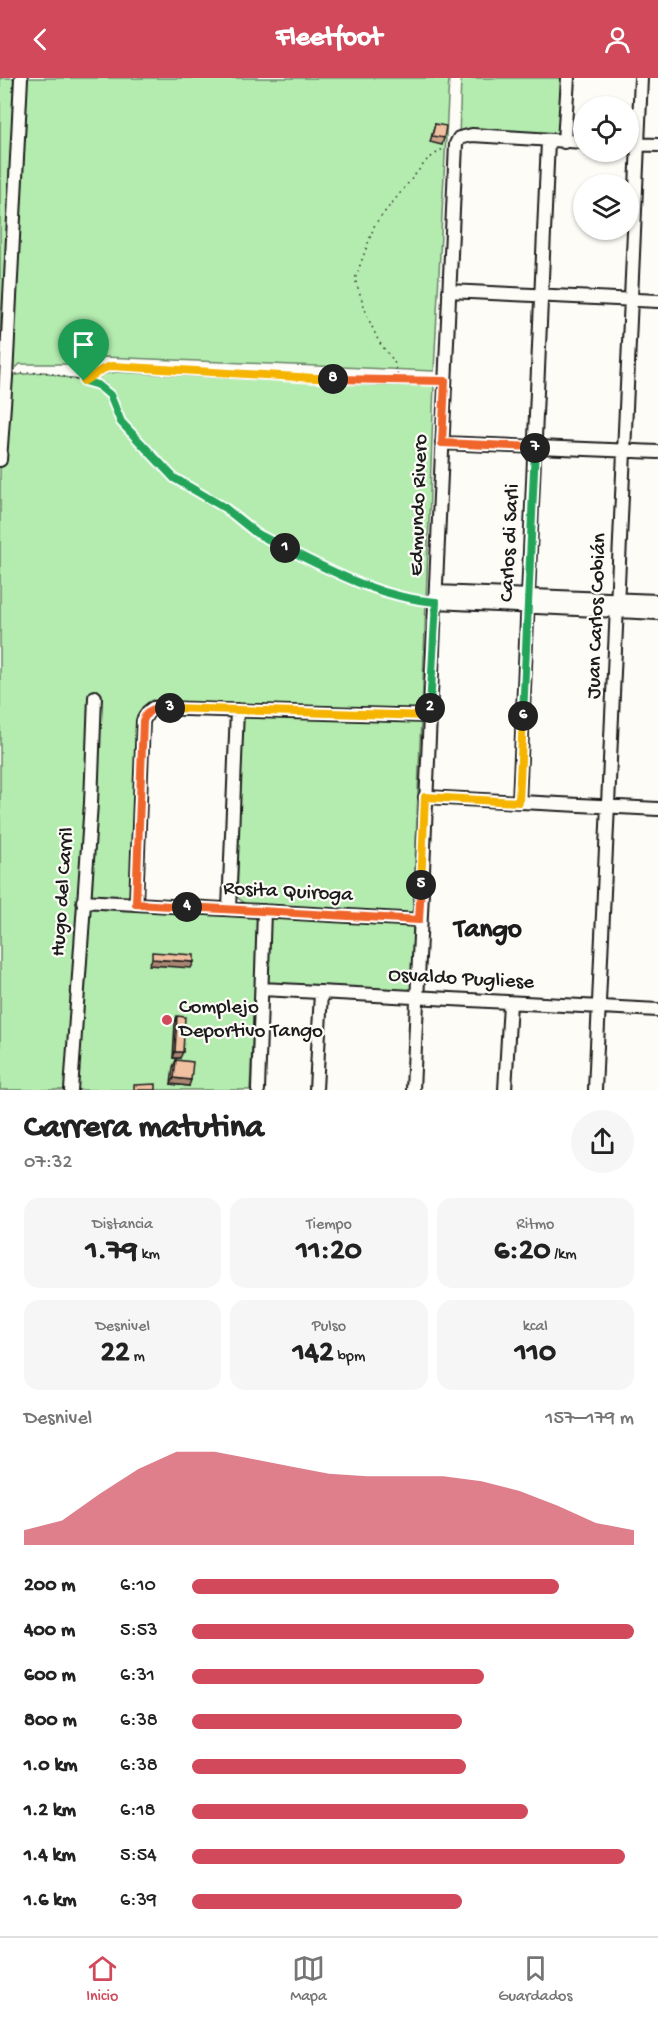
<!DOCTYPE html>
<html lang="es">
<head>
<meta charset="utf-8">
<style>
	:root { --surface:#fff; --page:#f6f6f6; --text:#222; --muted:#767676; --line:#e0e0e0; --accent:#d1495b }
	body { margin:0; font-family:"Gochi Hand",sans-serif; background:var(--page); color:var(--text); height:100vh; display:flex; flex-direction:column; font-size:22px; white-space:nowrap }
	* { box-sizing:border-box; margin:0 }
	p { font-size:20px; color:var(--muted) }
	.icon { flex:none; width:33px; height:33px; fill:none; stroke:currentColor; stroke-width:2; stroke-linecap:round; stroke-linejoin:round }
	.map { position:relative; height:1012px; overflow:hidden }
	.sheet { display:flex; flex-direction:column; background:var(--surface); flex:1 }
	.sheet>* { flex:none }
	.tools { position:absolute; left:573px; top:18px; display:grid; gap:12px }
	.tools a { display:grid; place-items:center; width:66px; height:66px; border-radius:50%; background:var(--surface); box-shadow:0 2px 4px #0004; font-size:30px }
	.pin { position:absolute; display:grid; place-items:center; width:51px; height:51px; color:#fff; margin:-62px -26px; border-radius:50% 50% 50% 0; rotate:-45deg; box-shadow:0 0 6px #0007 }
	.pin .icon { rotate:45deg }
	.km { position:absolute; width:30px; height:30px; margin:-15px; border-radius:50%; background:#222; color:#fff; font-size:16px; line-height:30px; text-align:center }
	.round { display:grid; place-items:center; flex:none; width:63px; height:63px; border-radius:32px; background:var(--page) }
	.overview { display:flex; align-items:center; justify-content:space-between; height:102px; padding:0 24px }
	h1 { font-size:33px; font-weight:800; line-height:45px }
	.figures { display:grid; grid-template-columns:repeat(3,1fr); gap:9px; height:102px; padding:6px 24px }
	.figures div { display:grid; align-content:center; border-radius:15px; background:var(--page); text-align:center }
	.figures b { font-size:30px; font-weight:800 }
	.figures small { font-size:16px; font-weight:400 }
	.figures p { font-size:16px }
	.chart { height:168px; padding:12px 24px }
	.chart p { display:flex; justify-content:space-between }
	.chart svg { width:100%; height:108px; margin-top:6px; fill:var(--accent); opacity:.7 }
	ul { padding:0 24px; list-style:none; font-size:20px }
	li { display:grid; grid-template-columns:96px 72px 1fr; align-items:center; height:45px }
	li i { height:15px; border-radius:8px; background:var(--accent) }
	header { display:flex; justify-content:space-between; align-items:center; height:78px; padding:0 24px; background:var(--accent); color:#fff; font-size:27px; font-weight:800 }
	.tabs { display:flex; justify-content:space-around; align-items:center; height:84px; border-top:2px solid var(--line); background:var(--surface); font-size:16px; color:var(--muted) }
	.tabs a { display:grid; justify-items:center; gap:3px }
	.tabs .on { color:var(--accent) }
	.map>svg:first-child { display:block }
	.green { fill:#b4ecaf; stroke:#688466; stroke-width:1.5 }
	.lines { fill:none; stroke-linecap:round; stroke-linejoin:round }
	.minor-casing { stroke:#1c1c1c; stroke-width:16 }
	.path { stroke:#1c1c1c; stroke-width:1.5; stroke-dasharray:1.5 4.5; stroke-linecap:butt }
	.minor { stroke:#fdfcf7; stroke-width:12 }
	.wall { fill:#cfa58a; stroke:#1c1c1c; stroke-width:1.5 }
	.shaded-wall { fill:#a98671; stroke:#1c1c1c; stroke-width:1.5 }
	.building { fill:#f1c0a1; stroke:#1c1c1c; stroke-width:1.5 }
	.split-1-casing { stroke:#fff; stroke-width:12 }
	.split-2-casing { stroke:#fff; stroke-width:12 }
	.split-3-casing { stroke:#fff; stroke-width:12 }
	.split-4-casing { stroke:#fff; stroke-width:12 }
	.split-5-casing { stroke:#fff; stroke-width:12 }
	.split-6-casing { stroke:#fff; stroke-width:12 }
	.split-7-casing { stroke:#fff; stroke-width:12 }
	.split-8-casing { stroke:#fff; stroke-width:12 }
	.split-9-casing { stroke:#fff; stroke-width:12 }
	.split-1 { stroke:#22a559; stroke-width:8 }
	.split-2 { stroke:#22a559; stroke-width:8 }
	.split-3 { stroke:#f5b400; stroke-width:8 }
	.split-4 { stroke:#f0652b; stroke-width:8 }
	.split-5 { stroke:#f0652b; stroke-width:8 }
	.split-6 { stroke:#f5b400; stroke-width:8 }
	.split-7 { stroke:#22a559; stroke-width:8 }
	.split-8 { stroke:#f0652b; stroke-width:8 }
	.split-9 { stroke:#f5b400; stroke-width:8 }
	.poi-dot { fill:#d1495b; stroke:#fdfcf7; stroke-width:2 }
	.labels { text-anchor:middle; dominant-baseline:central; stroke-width:4.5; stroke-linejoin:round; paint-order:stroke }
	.street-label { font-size:21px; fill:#1c1c1c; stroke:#fdfcf7 }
	.poi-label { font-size:21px; fill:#1c1c1c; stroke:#fdfcf7; text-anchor:start }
	.district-label { font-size:27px; font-weight:bold; fill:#1c1c1c; stroke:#fdfcf7 }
</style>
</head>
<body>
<header><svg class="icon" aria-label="back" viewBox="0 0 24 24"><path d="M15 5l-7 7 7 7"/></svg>Fleetfoot<svg class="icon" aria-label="person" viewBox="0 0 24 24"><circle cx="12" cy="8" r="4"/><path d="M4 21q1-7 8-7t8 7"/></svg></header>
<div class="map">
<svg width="658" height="1012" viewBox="0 0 658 1012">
	<rect width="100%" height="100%" fill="#fdfcf7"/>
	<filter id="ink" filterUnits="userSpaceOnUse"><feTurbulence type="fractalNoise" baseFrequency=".0167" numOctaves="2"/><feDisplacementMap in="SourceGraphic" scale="12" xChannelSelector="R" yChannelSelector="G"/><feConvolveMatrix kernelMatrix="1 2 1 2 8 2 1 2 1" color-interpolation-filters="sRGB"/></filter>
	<g filter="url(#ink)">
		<!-- green -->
		<path class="green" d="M 0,0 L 449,0 L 434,293 L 104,279 L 80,286 L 20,286 L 7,298 L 44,294 L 98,307 L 108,316 L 105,306 L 96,302 L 104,296 L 117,294 L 382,307 L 434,306 L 422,632 L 152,622 L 152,628 L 145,632 L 132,816 L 129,819 L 92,817 L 88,812 L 71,1012 L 0,1012 Z
			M 461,0 L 568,0 L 564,64 L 459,60 Z
			M 242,638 L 421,642 L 413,833 L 410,836 L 245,826 L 237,819 Z
			M 94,829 L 254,838 L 258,843 L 250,1012 L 78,1012 L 88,832 Z
			M 269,839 L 411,847 L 413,849 L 412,910 L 408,913 L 269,905 L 266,900 Z"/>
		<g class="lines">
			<!-- minor casing -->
			<g class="minor-casing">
				<path id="minor" d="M 564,64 L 568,0
					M 628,66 L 658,67
					M 449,213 L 658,223
					M 442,365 L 658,374
					M 0,382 L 6,299 L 21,0
					M 436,514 L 658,523
					M 436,524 L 658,535
					M 425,719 L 658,731
					M 519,724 L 548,63
					M 83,823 L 419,842
					M 136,826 L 143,643 L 148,634 L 153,630 L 429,638
					M 229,831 L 237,632
					M 262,911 L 658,932
					M 71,1012 L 91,725 L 95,619
					M 258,1012 L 264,833
					M 316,1012 L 321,914
					M 413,1012 L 456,66 L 459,60 L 472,57 L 584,64
					M 505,1012 L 510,925
					M 595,1012 L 641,0"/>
			</g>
			<!-- path -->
			<path class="path" d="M 16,296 L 44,294 L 98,307 L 110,317 L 121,344 L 174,400 L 225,430 L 256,455 L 339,496 L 386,515 L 424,523
				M 85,302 L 101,290 L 112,288 L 314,300 L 399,304 L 435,302
				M 399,303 L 394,283 L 379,264 L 368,240 L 355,201 L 375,146 L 427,82 L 444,70"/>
			<!-- minor -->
			<use href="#minor" class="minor"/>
		</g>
		<!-- wall -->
		<path class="wall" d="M 435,46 L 444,60 L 442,67 L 430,64 Z
			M 177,938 L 180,980 L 173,980 L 175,944 Z
			M 176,982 L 189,1008 L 171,1006 L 173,989 Z"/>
		<!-- shaded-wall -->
		<path class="shaded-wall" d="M 152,881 L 194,884 L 191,890 L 149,887 Z
			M 175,974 L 183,974 L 180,980 L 173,980 Z
			M 174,1000 L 191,1002 L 189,1008 L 171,1006 Z"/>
		<!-- building -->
		<path class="building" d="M 435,46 L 446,48 L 444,60 L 432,58 Z
			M 152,874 L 194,877 L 194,884 L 152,881 Z
			M 177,938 L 185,939 L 183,974 L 175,974 Z
			M 176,982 L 193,984 L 191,1002 L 174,1000 Z
			M 156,1006 L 156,1012 L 134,1012 L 134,1007 Z"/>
	</g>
	<g class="lines" filter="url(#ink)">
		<!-- split-1 casing -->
		<g class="split-1-casing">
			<path id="split-1" d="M 84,303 L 98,307 L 110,317 L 121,344 L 174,400 L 225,430 L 256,455 L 285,470"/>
		</g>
		<!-- split-2 casing -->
		<g class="split-2-casing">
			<path id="split-2" d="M 285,470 C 333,494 381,520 436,524 L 430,630"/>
		</g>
		<!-- split-3 casing -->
		<g class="split-3-casing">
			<path id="split-3" d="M 170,630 L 429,638 L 430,630"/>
		</g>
		<!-- split-4 casing -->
		<g class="split-4-casing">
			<path id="split-4" d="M 170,630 C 157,630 148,629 143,643 L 136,826 L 187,829"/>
		</g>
		<!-- split-5 casing -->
		<g class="split-5-casing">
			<path id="split-5" d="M 187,829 L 419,842 L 421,807"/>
		</g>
		<!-- split-6 casing -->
		<g class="split-6-casing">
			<path id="split-6" d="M 421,807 L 425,719 L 519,724 L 523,638"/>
		</g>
		<!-- split-7 casing -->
		<g class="split-7-casing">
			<path id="split-7" d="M 523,638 L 535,370"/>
		</g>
		<!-- split-8 casing -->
		<g class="split-8-casing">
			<path id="split-8" d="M 333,301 L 445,303 L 442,365 L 535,369 L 535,370"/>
		</g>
		<!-- split-9 casing -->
		<g class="split-9-casing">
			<path id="split-9" d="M 84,303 C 94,298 100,290 112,288 L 333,301"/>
		</g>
		<!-- split-1 -->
		<use href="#split-1" class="split-1"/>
		<!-- split-2 -->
		<use href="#split-2" class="split-2"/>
		<!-- split-3 -->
		<use href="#split-3" class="split-3"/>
		<!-- split-4 -->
		<use href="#split-4" class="split-4"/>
		<!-- split-5 -->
		<use href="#split-5" class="split-5"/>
		<!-- split-6 -->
		<use href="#split-6" class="split-6"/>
		<!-- split-7 -->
		<use href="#split-7" class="split-7"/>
		<!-- split-8 -->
		<use href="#split-8" class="split-8"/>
		<!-- split-9 -->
		<use href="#split-9" class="split-9"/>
	</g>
	<!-- markers -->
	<circle class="poi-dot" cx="167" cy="942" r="6"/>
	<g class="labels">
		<!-- street labels -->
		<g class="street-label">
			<text transform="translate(420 427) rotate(-88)">Edmundo Rivero</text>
			<text transform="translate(511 465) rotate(-87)">Carlos di Sarli</text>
			<text transform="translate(598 538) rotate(-88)">Juan Carlos Cobián</text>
			<text transform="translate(64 814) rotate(-86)">Hugo del Carril</text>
			<text transform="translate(288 815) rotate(3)">Rosita Quiroga</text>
			<text transform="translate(461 902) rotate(3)">Osvaldo Pugliese</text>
		</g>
		<!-- poi labels -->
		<g class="poi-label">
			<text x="179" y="930">Complejo<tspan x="179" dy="24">Deportivo Tango</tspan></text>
		</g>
		<!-- district labels -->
		<g class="district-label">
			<text x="488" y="853">Tango</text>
		</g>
	</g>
</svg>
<div class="tools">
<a><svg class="icon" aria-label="locate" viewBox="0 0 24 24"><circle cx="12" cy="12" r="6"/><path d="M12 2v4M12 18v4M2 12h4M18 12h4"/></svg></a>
<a><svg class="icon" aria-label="layers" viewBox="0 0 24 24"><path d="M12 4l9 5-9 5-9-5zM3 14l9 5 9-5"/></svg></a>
</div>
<div class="pin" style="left:84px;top:303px;background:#1e9e55"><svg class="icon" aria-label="arrive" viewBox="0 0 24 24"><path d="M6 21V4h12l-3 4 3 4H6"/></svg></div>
<b class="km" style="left:285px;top:470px">1</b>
<b class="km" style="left:430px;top:630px">2</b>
<b class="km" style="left:170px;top:630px">3</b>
<b class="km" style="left:187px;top:829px">4</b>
<b class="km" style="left:421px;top:807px">5</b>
<b class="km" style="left:523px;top:638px">6</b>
<b class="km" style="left:535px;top:370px">7</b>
<b class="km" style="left:333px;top:301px">8</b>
</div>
<section class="sheet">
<div class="overview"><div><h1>Carrera matutina</h1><p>07:32</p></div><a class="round"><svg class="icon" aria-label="share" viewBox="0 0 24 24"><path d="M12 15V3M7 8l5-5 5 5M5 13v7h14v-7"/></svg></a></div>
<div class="figures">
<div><p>Distancia</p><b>1.79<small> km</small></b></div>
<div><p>Tiempo</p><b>11:20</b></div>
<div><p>Ritmo</p><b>6:20<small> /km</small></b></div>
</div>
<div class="figures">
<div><p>Desnivel</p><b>22<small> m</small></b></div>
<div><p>Pulso</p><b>142<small> bpm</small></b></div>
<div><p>kcal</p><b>110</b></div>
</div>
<div class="chart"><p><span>Desnivel</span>157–179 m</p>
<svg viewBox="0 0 160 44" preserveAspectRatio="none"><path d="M0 44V38L10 34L20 23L30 13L40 6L50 6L60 9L70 12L80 15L90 16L100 16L110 16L120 18L130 22L140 28L150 35L160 38V44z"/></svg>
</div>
<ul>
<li><b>200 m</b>6:10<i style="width:83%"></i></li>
<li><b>400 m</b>5:53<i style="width:100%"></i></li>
<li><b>600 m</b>6:31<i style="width:66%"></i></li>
<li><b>800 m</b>6:38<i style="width:61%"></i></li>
<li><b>1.0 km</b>6:38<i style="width:62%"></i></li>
<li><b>1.2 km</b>6:18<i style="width:76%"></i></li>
<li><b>1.4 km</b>5:54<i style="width:98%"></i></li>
<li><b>1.6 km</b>6:39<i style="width:61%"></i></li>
</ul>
</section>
<nav class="tabs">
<a class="on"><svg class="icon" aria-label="home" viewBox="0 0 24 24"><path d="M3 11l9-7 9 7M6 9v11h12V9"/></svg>Inicio</a>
<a><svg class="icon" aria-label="map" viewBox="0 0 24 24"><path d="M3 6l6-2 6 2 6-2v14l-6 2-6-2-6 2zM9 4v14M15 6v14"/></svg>Mapa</a>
<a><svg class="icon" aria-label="saved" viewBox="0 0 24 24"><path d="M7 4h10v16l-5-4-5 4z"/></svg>Guardados</a>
</nav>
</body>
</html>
